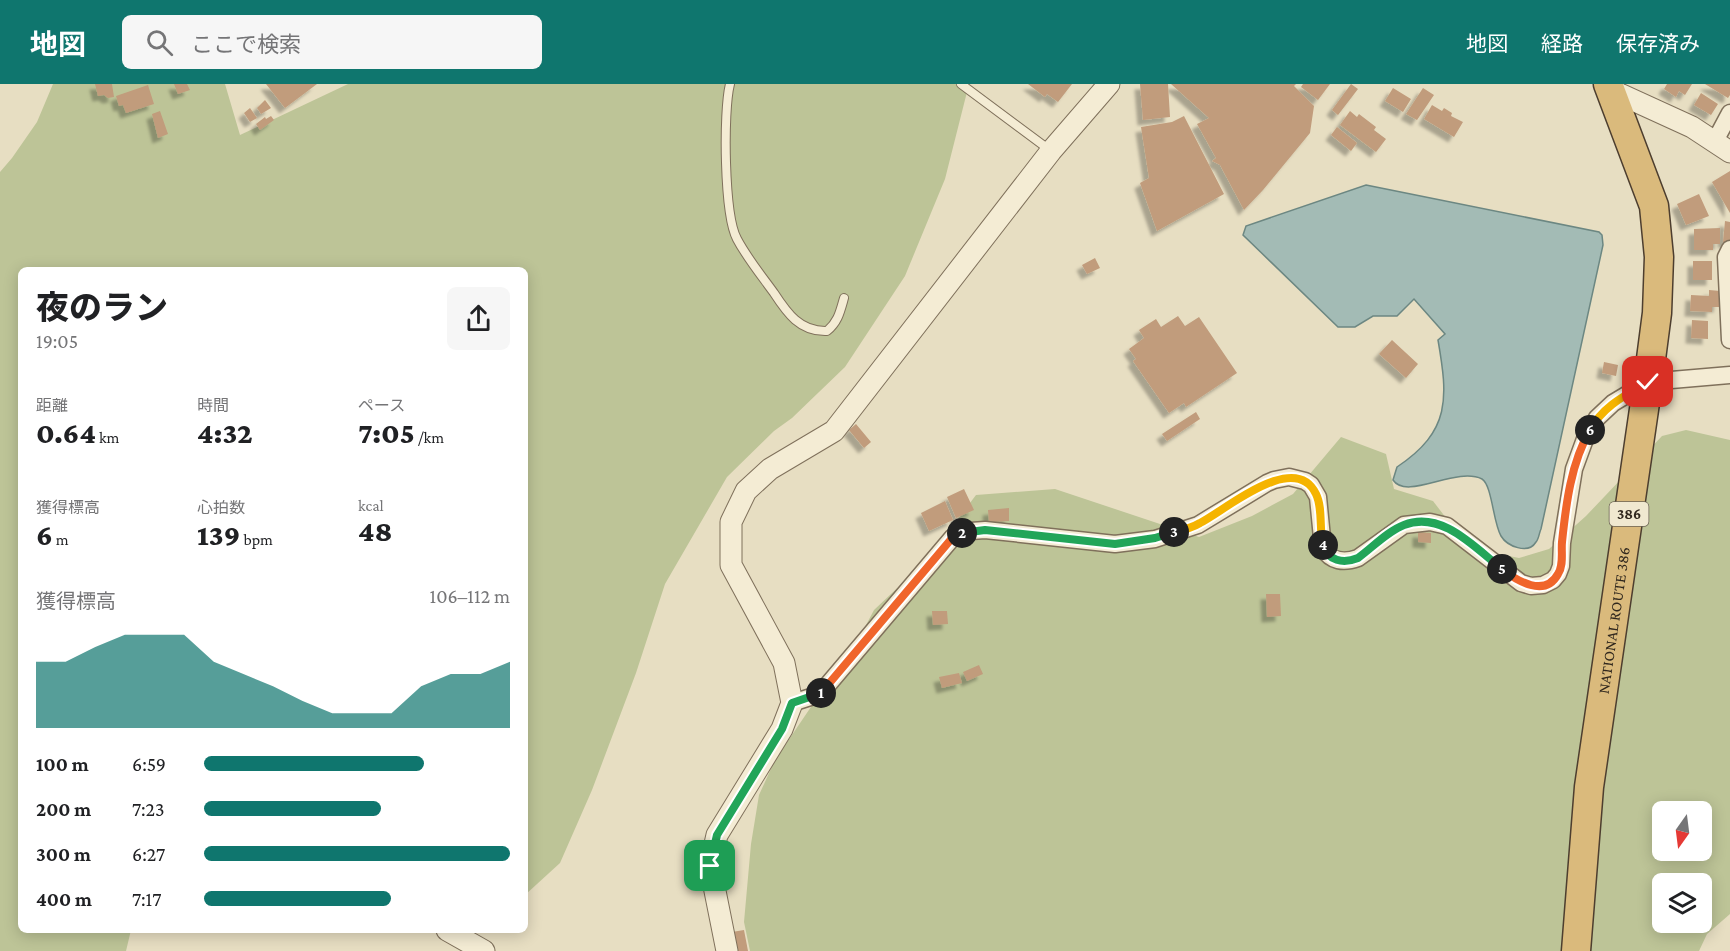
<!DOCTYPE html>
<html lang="ja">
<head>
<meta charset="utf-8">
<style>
	:root { --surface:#fff; --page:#f6f6f6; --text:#202124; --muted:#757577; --accent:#0f766e }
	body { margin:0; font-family:"Crimson Pro","Noto Sans JP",serif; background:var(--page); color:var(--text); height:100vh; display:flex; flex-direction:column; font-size:22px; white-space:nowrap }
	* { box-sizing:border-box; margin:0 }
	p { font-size:20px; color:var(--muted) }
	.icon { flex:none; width:33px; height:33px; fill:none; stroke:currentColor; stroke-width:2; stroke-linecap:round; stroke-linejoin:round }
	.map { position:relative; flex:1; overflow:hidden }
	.details { position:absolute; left:18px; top:183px; width:510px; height:666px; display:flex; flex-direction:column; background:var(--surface); border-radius:9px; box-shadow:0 3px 15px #0003 }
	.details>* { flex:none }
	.needle { width:39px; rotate:194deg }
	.buttons { position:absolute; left:1652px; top:717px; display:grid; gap:12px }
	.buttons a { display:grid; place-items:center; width:60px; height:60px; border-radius:9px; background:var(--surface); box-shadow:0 3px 15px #0003; font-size:30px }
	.pin { position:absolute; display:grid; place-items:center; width:51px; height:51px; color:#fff; margin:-26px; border-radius:12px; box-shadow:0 3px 9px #0006 }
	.km { position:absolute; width:30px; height:30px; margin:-15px; border-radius:50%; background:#222; color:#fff; font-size:16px; line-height:30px; text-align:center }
	.round { display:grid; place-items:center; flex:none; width:63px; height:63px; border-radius:9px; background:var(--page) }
	.headline { display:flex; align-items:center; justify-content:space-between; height:102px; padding:0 18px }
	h1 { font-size:33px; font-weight:800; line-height:45px }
	.figures { display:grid; grid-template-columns:repeat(3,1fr); gap:9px; height:102px; padding:6px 18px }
	.figures div { display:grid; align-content:center }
	.figures b { font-size:30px; font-weight:800 }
	.figures small { font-size:16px; font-weight:400 }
	.figures p { font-size:16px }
	.chart { height:168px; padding:12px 18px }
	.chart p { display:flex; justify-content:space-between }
	.chart svg { width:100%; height:108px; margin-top:6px; fill:var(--accent); opacity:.7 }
	ul { padding:0 18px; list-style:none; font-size:20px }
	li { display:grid; grid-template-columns:96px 72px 1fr; align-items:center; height:45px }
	li i { height:15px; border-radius:8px; background:var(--accent) }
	header { display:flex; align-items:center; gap:36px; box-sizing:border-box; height:84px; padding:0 30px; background:var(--accent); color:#fff }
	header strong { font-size:28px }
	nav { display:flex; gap:33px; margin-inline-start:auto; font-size:21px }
	.search { width:420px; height:54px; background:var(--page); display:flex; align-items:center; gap:15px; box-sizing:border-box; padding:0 21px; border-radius:9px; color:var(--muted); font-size:22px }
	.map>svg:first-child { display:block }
	.green { fill:#bdc497; fill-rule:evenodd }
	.water { fill:#a3bbb5; stroke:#6c8782; stroke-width:1.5 }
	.building { fill:#c19c7c; filter:url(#shadow) }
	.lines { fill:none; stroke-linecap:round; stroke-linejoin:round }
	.service-casing { stroke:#7f705b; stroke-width:10 }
	.minor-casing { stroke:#7f705b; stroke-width:19 }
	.tertiary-casing { stroke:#7f705b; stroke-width:23 }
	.trunk-casing { stroke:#4d3e2f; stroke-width:31 }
	.service { stroke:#f4ecd4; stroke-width:8 }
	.minor { stroke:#f4ecd4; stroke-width:16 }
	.tertiary { stroke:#f4ecd4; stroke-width:21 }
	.trunk { stroke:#daba7c; stroke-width:28 }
	.split-1-casing { stroke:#fff; stroke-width:12 }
	.split-2-casing { stroke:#fff; stroke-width:12 }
	.split-3-casing { stroke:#fff; stroke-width:12 }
	.split-4-casing { stroke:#fff; stroke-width:12 }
	.split-5-casing { stroke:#fff; stroke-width:12 }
	.split-6-casing { stroke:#fff; stroke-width:12 }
	.split-7-casing { stroke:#fff; stroke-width:12 }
	.split-1 { stroke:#22a559; stroke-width:8 }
	.split-2 { stroke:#f0652b; stroke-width:8 }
	.split-3 { stroke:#22a559; stroke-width:8 }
	.split-4 { stroke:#f5b400; stroke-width:8 }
	.split-5 { stroke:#22a559; stroke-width:8 }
	.split-6 { stroke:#f0652b; stroke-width:8 }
	.split-7 { stroke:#f5b400; stroke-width:8 }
	.labels { text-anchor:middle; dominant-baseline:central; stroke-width:6; stroke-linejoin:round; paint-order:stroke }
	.shield { fill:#f0e8d0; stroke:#6a6253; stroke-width:1.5 }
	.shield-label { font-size:15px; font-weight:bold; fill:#31281e }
	.street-label { font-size:16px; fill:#31281e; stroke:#f0e8d0 }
</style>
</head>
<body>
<header>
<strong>地図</strong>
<div class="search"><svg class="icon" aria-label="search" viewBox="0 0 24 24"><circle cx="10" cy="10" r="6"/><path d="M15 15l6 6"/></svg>ここで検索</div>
<nav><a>地図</a><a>経路</a><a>保存済み</a></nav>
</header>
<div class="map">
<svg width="1730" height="867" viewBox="0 0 1730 867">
	<defs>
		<filter id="shadow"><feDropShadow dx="-5.5" dy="5.5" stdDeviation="1.5" flood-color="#0004"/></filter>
	</defs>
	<rect width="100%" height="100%" fill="#e7dec2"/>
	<!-- green -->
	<path class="green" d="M 53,0 L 225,0 L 240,51 L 348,0 L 969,0 L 945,95 L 905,192 L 845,283 L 792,334 L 774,347 L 727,393 L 665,500 L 636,589 L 592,706 L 560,779 L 525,811 L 525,186 L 21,186 L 21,846 L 131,846 L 126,867 L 0,867 L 0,88 L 12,74 L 37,38 Z
		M 1686,346 L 1730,356 L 1730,830 L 1707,850 L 1699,867 L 750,867 L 744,838 L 751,760 L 759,711 L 775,676 L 815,617 L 847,577 L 874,526 L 927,476 L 976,411 L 1055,405 L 1199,453 L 1252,432 L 1293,410 L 1341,353 L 1386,370 L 1394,405 L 1433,417 L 1456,447 L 1489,468 L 1519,474 L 1549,465 L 1586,432 L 1662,352 ZM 1662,728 L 1701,728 L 1701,766 L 1662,766 ZM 1662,800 L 1701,800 L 1701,838 L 1662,838 Z"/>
	<!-- water -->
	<path class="water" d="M 1366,101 L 1599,148 L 1602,151 L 1603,161 L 1541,445 C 1539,449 1539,455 1536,458 C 1528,471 1507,462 1501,452 C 1493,438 1492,401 1482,395 C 1456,382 1407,417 1393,396 L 1397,383 C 1451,347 1448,314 1438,256 L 1445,250 L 1414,215 L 1397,232 L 1373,232 L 1355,243 L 1338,243 L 1243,151 L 1246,142 Z"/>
	<!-- building -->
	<path class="building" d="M 95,0 L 112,0 L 114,13 L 108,14 L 104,11 L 98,12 Z
		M 174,0 L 187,0 L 190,6 L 178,10 Z
		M 266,0 L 317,0 L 285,24 Z
		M 1028,0 L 1072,0 L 1058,18 L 1047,10 L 1045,13 Z
		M 1140,0 L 1168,0 L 1170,33 L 1143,36 Z
		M 1171,0 L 1296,0 L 1294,2 L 1314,22 L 1310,49 L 1263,106 L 1244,126 L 1220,81 L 1212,77 L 1216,74 L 1197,40 L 1209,34 Z
		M 1303,0 L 1330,0 L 1318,16 L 1301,3 Z
		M 1351,0 L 1358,5 L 1338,31 L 1332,26 Z
		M 1667,0 L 1692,0 L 1685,11 L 1679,7 L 1676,13 L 1664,5 Z
		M 1705,0 L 1730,0 L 1730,11 L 1728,14 Z
		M 148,1 L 154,20 L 126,29 L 123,21 L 119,22 L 116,12 Z
		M 1393,4 L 1411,15 L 1403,28 L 1385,17 Z
		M 1423,4 L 1434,11 L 1417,36 L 1406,30 Z
		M 1701,9 L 1718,20 L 1711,31 L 1694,21 Z
		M 265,16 L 271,24 L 261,30 L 257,24 Z
		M 1432,21 L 1442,27 L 1444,24 L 1452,29 L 1451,32 L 1463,38 L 1454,53 L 1424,35 Z
		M 250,24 L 257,34 L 250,38 L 244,29 Z
		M 160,27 L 168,50 L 158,54 L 152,30 Z
		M 1350,27 L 1357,33 L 1359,30 L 1376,43 L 1374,46 L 1386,55 L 1376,68 L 1340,41 Z
		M 271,32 L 274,36 L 260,46 L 256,40 L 265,33 L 266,35 Z
		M 1184,32 L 1224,110 L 1157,147 L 1140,99 L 1149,94 L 1141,43 L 1172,38 Z
		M 1337,43 L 1357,59 L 1351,67 L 1331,51 Z
		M 1730,87 L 1730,129 L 1712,98 Z
		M 1699,110 L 1709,132 L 1686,141 L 1677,120 Z
		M 1725,137 L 1730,138 L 1730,159 L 1723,158 Z
		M 1720,144 L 1720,160 L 1713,160 L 1713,166 L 1694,166 L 1694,145 Z
		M 1095,174 L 1100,184 L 1087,190 L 1082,181 Z
		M 1693,177 L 1712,177 L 1712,196 L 1693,196 Z
		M 1709,206 L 1720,207 L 1719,223 L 1712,223 L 1712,228 L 1690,227 L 1691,211 L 1709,212 Z
		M 1178,232 L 1185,242 L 1199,233 L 1237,289 L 1186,323 L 1184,319 L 1169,329 L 1133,277 L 1136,275 L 1129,265 L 1144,254 L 1139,246 L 1156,235 L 1161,243 Z
		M 1692,236 L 1708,237 L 1708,255 L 1691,254 Z
		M 1392,256 L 1418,280 L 1406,294 L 1379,270 Z
		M 1604,278 L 1618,281 L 1616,292 L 1602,289 Z
		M 1196,328 L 1200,335 L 1167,357 L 1162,350 Z
		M 856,340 L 871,358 L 864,364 L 849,346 Z
		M 964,405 L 974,426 L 956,434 L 947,413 Z
		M 945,417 L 953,436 L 929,447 L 921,429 Z
		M 1009,424 L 1009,437 L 989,438 L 988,426 Z
		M 1418,448 L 1431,449 L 1431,459 L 1418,458 Z
		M 1266,510 L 1280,510 L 1281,532 L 1267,533 Z
		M 932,527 L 947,527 L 948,540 L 933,541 Z
		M 979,581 L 983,590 L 967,597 L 963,588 Z
		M 959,589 L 962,599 L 942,604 L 939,593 Z
		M 744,846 L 748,867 L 735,867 L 732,848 Z"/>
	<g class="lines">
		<!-- service casing -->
		<g class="service-casing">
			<path id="service" d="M 730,0 C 723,27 724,131 737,155 C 747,174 761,191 774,209 C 787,229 800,248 827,247 C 838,238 840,228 844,214
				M 961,0 L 1051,67"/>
		</g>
		<!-- minor casing -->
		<g class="minor-casing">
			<path id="minor" d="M 1714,59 L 1730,29
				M 1730,256 L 1726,173 L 1730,165
				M 792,619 L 820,610 L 953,453 L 971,447 L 985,446 L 1115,460 L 1155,455 L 1198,441 L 1267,399 L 1274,396 L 1289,393 L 1305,397 L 1311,401 L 1318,413 L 1323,464 C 1331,478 1344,479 1358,474 L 1404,441 L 1430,438 L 1447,442 L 1521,499 L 1531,502 L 1543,501 L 1553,496 L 1558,490 L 1561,482 L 1562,459 L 1574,385 L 1585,355 L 1597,334 L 1613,319 L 1648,298 L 1730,291"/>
		</g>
		<!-- tertiary casing -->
		<g class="tertiary-casing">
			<path id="tertiary" d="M 1611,6 L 1692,43 L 1730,68
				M 447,846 L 484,867
				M 727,867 L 710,782 L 717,751 L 782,645 L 792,619 L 784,579 L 731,481 L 731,438 L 746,407 L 770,385 L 834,347 L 1051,67 L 1109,0"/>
		</g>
		<!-- trunk casing -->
		<g class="trunk-casing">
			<g id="trunk">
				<path id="s1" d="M 1576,867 L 1589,703 L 1648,298 L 1657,229 L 1659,173 L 1654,122 L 1608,0"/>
			</g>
		</g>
		<!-- service -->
		<use href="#service" class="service"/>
		<!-- minor -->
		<use href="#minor" class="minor"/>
		<!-- tertiary -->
		<use href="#tertiary" class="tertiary"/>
		<!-- trunk -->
		<use href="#trunk" class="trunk"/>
	</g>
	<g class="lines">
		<!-- split-1 casing -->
		<g class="split-1-casing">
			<path id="split-1" d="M 710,782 L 717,751 L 782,645 L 792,619 L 821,609"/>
		</g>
		<!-- split-2 casing -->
		<g class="split-2-casing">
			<path id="split-2" d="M 821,609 L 953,453 L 962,449"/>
		</g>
		<!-- split-3 casing -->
		<g class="split-3-casing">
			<path id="split-3" d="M 962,449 L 985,446 L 1115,460 L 1155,454 L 1174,448"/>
		</g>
		<!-- split-4 casing -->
		<g class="split-4-casing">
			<path id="split-4" d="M 1174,448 C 1183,446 1192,444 1200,439 C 1227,425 1295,366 1316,410 C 1323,424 1319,445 1323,461"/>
		</g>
		<!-- split-5 casing -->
		<g class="split-5-casing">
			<path id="split-5" d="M 1323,461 C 1328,477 1343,480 1358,474 C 1373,463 1388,447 1404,441 C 1442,426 1475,464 1502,485"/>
		</g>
		<!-- split-6 casing -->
		<g class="split-6-casing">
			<path id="split-6" d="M 1502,485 C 1517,497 1545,514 1558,490 C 1564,481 1561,468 1562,458 C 1566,420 1571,379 1590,346"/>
		</g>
		<!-- split-7 casing -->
		<g class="split-7-casing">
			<path id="split-7" d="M 1590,346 C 1603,322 1626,311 1648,298"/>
		</g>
		<!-- split-1 -->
		<use href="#split-1" class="split-1"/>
		<!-- split-2 -->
		<use href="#split-2" class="split-2"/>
		<!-- split-3 -->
		<use href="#split-3" class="split-3"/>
		<!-- split-4 -->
		<use href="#split-4" class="split-4"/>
		<!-- split-5 -->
		<use href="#split-5" class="split-5"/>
		<!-- split-6 -->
		<use href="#split-6" class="split-6"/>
		<!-- split-7 -->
		<use href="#split-7" class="split-7"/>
	</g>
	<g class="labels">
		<!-- shield labels -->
		<rect class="shield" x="1609.5" y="418" width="39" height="24" rx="4.5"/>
		<g class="shield-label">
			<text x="1629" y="430">386</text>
		</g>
		<!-- street labels -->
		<g class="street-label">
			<text stroke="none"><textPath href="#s1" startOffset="333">NATIONAL ROUTE 386</textPath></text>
		</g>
	</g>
</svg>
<div class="buttons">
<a><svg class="needle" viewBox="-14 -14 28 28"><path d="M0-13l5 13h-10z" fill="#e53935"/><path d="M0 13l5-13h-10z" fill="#757577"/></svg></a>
<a><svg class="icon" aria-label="layers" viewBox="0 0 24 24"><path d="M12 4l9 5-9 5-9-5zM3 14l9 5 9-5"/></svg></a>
</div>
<div class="pin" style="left:710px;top:782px;background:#1e9e55"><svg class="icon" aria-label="arrive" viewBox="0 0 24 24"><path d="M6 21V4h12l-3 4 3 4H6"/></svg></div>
<div class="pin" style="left:1648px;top:298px;background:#d93025"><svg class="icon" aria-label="check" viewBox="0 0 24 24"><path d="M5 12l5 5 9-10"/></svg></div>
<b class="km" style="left:821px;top:609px">1</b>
<b class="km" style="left:962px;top:449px">2</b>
<b class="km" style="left:1174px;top:448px">3</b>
<b class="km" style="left:1323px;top:461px">4</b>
<b class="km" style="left:1502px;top:485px">5</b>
<b class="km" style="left:1590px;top:346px">6</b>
<section class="details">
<div class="headline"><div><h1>夜のラン</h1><p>19:05</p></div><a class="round"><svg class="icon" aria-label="share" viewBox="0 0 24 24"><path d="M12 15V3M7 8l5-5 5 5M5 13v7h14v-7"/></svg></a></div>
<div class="figures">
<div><p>距離</p><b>0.64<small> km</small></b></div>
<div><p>時間</p><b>4:32</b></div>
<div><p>ペース</p><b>7:05<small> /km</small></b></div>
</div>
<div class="figures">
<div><p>獲得標高</p><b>6<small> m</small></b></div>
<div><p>心拍数</p><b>139<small> bpm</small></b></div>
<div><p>kcal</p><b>48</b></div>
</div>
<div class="chart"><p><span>獲得標高</span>106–112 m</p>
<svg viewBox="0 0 160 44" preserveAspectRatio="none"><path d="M0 44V17L10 17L20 11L30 6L40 6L50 6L60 17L70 22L80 27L90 33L100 38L110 38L120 38L130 27L140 22L150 22L160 17V44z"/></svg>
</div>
<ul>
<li><b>100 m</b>6:59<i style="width:72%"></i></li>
<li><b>200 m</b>7:23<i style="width:58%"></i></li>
<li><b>300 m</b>6:27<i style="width:100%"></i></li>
<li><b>400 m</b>7:17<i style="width:61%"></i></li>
</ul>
</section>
</div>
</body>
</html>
